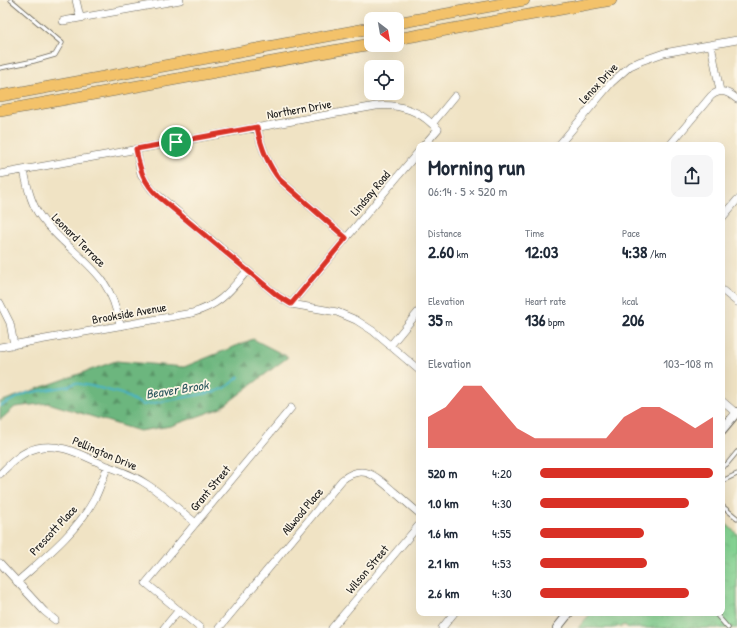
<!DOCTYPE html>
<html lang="en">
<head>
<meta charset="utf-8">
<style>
	:root { --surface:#fff; --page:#f6f6f7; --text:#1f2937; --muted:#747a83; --accent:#d93025 }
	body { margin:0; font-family:"Patrick Hand",sans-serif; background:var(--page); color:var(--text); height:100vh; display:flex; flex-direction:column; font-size:15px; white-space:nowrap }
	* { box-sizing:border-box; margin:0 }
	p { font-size:13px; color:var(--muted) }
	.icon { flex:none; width:22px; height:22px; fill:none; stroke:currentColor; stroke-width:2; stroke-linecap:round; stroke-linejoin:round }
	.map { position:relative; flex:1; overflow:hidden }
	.sheet { position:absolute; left:416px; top:142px; width:309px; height:474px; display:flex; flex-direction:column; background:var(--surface); border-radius:8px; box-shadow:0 4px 16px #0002 }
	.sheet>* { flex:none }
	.needle { width:26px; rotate:149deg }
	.tools { position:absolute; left:364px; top:12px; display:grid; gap:8px }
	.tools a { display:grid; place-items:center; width:40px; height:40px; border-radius:8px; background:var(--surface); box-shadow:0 4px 16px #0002; font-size:20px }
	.pin { position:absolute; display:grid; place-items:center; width:34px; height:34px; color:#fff; margin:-17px; border:2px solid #fff; border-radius:50%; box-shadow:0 1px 4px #0007 }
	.round { display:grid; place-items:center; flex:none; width:42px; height:42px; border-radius:8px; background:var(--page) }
	.head { display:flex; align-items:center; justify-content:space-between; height:68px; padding:0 12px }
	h1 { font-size:22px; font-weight:700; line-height:30px }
	.metrics { display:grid; grid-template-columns:repeat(3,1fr); gap:6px; height:68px; padding:4px 12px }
	.metrics div { display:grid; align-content:center }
	.metrics b { font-size:17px; font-weight:700 }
	.metrics small { font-size:11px; font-weight:400 }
	.metrics p { font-size:11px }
	.chart { height:112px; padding:8px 12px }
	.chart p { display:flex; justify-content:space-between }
	.chart svg { width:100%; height:72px; margin-top:4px; fill:var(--accent); opacity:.7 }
	ul { padding:0 12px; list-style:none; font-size:13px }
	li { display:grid; grid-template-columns:64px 48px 1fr; align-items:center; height:30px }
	li i { height:10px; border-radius:5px; background:var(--accent) }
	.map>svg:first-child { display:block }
	.forest { fill:url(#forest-firs); stroke:#44694d }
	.park { fill:url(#park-crowns); stroke:#517858 }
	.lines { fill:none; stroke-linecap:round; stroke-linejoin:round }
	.stream { stroke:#48b4c4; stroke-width:2 }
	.service-casing { stroke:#666257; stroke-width:5 }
	.minor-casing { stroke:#666257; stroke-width:8 }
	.tertiary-casing { stroke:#666257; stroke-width:10 }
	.trunk-casing { stroke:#666257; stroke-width:12 }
	.service { stroke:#fff; stroke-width:3.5 }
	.minor { stroke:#fff; stroke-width:7 }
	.tertiary { stroke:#fff; stroke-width:8 }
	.trunk { stroke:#f3c26a; stroke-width:11 }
	.route-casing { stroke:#fff; stroke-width:8 }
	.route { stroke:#d93025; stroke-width:5 }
	.labels { text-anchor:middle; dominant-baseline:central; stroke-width:3.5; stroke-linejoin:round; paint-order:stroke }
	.street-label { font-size:12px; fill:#1c1c1c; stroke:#fcf5e5 }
	.water-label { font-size:13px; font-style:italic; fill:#2e595f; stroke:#fcf5e5 }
</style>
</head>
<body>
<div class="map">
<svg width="737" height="628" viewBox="0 0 737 628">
	<defs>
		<pattern id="forest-firs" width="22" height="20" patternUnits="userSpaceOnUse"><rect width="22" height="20" fill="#6cb67e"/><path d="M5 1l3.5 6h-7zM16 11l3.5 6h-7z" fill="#589366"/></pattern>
		<pattern id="park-crowns" width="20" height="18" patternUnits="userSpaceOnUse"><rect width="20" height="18" fill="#86d594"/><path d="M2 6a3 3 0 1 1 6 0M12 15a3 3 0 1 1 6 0" fill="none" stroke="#73b67f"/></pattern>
	</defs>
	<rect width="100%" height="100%" fill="#fcf5e5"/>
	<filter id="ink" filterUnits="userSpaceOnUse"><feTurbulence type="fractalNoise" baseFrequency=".025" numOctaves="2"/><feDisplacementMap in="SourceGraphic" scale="8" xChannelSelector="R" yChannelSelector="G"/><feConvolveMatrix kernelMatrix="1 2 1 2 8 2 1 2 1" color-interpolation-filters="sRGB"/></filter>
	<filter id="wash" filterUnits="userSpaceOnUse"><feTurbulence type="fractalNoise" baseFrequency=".012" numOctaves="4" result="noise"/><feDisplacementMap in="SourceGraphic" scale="16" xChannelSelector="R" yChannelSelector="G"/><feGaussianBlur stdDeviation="0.9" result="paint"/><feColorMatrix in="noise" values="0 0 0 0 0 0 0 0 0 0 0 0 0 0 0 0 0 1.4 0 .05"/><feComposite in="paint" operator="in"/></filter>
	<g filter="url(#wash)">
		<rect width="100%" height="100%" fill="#f0e3c4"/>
		<!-- forest -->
		<path class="forest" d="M 253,339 L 288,357 L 221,408 L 171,426 L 139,431 L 48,403 L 15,407 L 0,420 L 0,402 L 116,361 L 184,367 Z"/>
		<!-- park -->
		<path class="park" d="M 722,520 L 737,534 L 737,628 L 628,628 L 625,625 L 612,628 L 578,628 L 591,613 L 722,613 Z"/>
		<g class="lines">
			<!-- stream -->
			<path class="stream" d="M 0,406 L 27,393 L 69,386 L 75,383 L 96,387 L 122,394 L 143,405 L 214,392 L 225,388 L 239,377"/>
		</g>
	</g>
	<g filter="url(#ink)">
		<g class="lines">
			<!-- service casing -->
			<g class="service-casing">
				<path id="service" d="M 0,68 L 34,61 L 55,55 L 62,43 L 11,0
					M 722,467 L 727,464 L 737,452
					M 722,481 L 737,474
					M 722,506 L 737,518
					M 715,613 L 728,628"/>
			</g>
			<!-- minor casing -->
			<g class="minor-casing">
				<path id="minor" d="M 76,0 L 80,17
					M 63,21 L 180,0
					M 711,45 L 720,91
					M 257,127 C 261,147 267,164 280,180 L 346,238
					M 424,145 L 438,129 L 432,124 L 455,96
					M 559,145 L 611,83 L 630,66 L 641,61 L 664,53 L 737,40
					M 670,145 L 711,96 C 721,88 728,92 737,99
					M 136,149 L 141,174 L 152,190 L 278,296 L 291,304 L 337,312 L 356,320 L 373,331 L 419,370
					M 24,170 C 27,185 30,200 38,213 C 45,224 54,232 63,241 C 94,270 112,281 120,326
					M 0,174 L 376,106 C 398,104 416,109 432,124
					M 722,218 L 737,200
					M 722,290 L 737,302
					M 0,303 L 10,323 L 14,345
					M 291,304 L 419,151
					M 390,346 L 419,311
					M 0,347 L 192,313 C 220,305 229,292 247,271
					M 722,401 L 736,413
					M 0,474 C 11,463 21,452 37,448 C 62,442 84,457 107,466 C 121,471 135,476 148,485 C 165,496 180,511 196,523
					M 0,563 L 44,611 L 55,620
					M 17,582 C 45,557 77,532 95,498 C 100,488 103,477 108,466
					M 164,628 L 179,610
					M 200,628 L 146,583 L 291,408
					M 219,628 L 342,480 C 363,463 376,476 393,491 C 402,498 410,506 419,513
					M 332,628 L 419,525
					M 442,628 L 454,613"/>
			</g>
			<!-- tertiary casing -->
			<g class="tertiary-casing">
				<path id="tertiary" d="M 722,430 L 737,412
					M 557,628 L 569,613"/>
			</g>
			<!-- trunk casing -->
			<g class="trunk-casing">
				<path id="trunk" d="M 397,23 L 524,0
					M 397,39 L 611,0
					M 0,96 L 371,28
					M 0,111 L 371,44"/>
			</g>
			<!-- service -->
			<use href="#service" class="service"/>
			<!-- minor -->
			<use href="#minor" class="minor"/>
			<!-- tertiary -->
			<use href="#tertiary" class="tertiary"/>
			<!-- trunk -->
			<use href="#trunk" class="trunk"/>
		</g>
	</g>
	<g class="lines" filter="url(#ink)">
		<!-- route casing -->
		<g class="route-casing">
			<path id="route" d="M 257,127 C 261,147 267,164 280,180 L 346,238 L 291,304 L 278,296 L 159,197 C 143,182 140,170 136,149 Z"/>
		</g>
		<!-- route -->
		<use href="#route" class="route"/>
	</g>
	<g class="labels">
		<!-- street labels -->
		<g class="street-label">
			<text transform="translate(598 83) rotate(-47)">Lenox Drive</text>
			<text transform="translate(299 109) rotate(-10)">Northern Drive</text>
			<text transform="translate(370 193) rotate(-50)">Lindsay Road</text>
			<text transform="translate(79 240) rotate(45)">Leonard Terrace</text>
			<text transform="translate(129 313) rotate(-10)">Brookside Avenue</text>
			<text transform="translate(105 453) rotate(23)">Pellington Drive</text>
			<text transform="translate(210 488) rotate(-50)">Grant Street</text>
			<text transform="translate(302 511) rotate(-50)">Allwood Place</text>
			<text transform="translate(53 530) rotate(-47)">Prescott Place</text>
			<text transform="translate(367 569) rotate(-50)">Wilson Street</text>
		</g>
		<!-- water labels -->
		<g class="water-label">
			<text transform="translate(177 389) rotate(-9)">Beaver Brook</text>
		</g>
	</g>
</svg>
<div class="tools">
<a><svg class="needle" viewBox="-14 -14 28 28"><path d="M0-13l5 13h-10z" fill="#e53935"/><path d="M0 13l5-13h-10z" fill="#747a83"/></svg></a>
<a><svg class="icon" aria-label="locate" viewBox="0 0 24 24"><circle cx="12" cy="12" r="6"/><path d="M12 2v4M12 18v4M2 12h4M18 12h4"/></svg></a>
</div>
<div class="pin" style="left:176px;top:142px;background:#1e9e55"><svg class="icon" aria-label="arrive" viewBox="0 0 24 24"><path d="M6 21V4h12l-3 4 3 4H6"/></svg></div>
<section class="sheet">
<div class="head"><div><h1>Morning run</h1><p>06:14 · 5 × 520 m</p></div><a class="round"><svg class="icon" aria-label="share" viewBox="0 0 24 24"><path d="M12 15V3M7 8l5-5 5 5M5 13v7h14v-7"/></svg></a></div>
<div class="metrics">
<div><p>Distance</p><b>2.60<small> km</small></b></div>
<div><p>Time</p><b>12:03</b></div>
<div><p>Pace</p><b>4:38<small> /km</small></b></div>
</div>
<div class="metrics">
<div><p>Elevation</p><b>35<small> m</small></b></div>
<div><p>Heart rate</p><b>136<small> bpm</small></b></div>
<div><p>kcal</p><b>206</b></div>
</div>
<div class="chart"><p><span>Elevation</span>103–108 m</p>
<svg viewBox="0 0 160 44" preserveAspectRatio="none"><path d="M0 44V25L10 19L20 6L30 6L40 19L50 32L60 38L70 38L80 38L90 38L100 38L110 25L120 19L130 19L140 25L150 32L160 25V44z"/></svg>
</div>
<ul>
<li><b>520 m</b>4:20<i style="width:100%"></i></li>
<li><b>1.0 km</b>4:30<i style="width:86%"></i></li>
<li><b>1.6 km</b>4:55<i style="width:60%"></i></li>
<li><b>2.1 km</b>4:53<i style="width:62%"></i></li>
<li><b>2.6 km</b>4:30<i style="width:86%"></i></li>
</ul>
</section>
</div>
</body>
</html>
